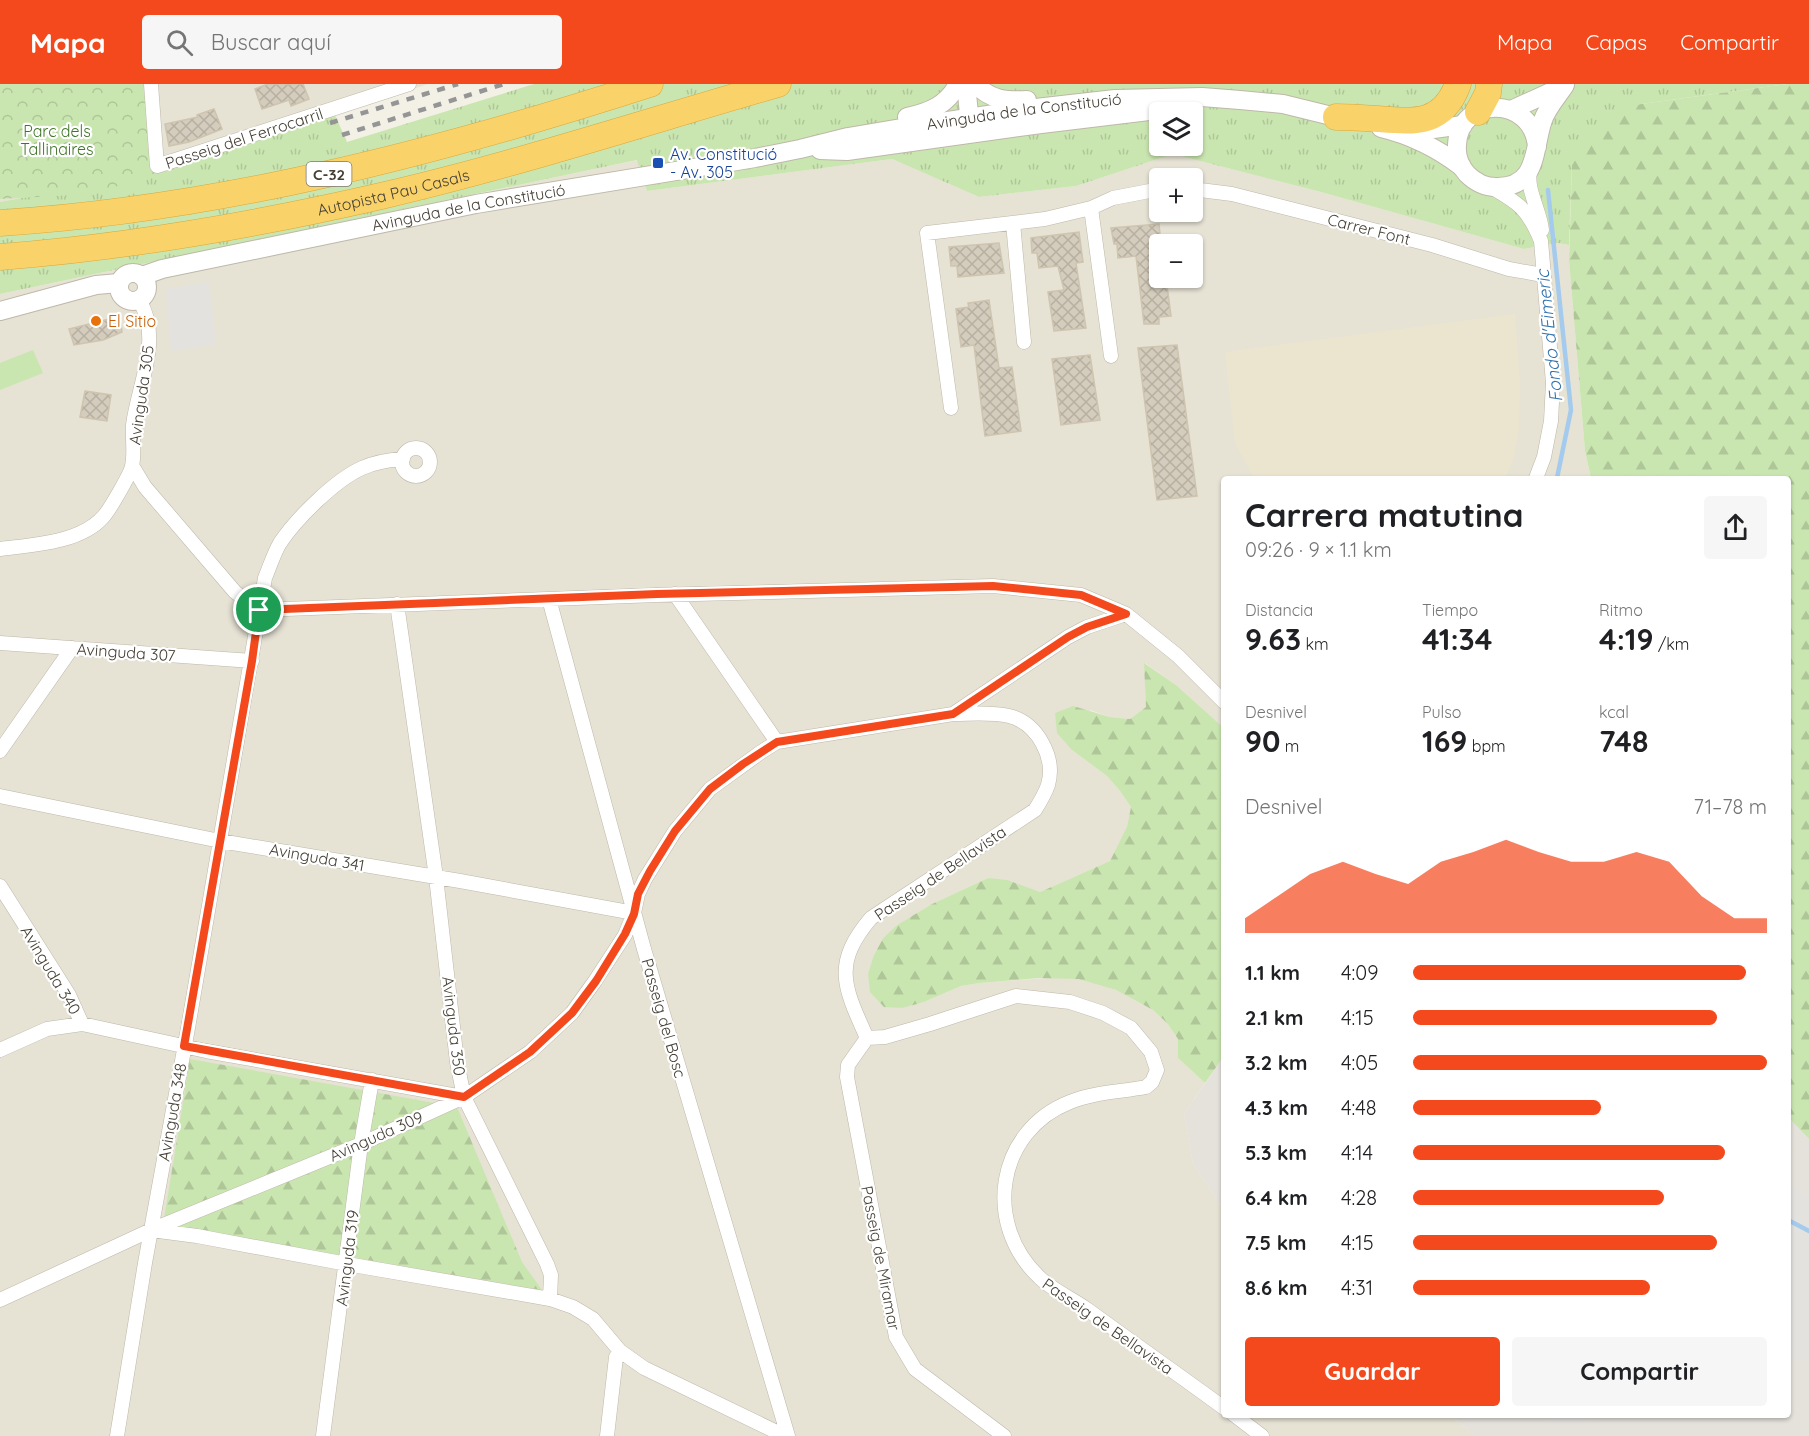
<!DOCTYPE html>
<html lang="es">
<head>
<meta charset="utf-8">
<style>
	:root { --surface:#fff; --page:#f6f6f6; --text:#202124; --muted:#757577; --accent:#f4491c }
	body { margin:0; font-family:Quicksand,sans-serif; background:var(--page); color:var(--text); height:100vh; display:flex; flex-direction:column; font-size:22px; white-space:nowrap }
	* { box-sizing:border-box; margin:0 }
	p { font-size:20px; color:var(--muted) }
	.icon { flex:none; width:33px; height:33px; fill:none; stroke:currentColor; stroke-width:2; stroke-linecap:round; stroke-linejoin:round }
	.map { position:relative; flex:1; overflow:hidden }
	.details { position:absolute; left:1221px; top:392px; width:570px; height:942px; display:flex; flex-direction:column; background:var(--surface); border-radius:6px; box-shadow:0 2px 4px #0004 }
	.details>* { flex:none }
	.tools { position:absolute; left:1149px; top:18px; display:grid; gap:12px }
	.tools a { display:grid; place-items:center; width:54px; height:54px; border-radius:6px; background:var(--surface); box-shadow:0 2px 4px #0004; font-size:30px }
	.pin { position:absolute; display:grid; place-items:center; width:51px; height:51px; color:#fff; margin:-26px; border:3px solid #fff; border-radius:50%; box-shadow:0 2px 6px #0007 }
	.round { display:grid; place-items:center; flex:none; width:63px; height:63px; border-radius:6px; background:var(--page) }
	.head { display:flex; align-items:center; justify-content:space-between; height:102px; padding:0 24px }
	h1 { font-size:33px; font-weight:700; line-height:45px }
	.metrics { display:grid; grid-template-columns:repeat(3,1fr); gap:9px; height:102px; padding:6px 24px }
	.metrics div { display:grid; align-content:center }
	.metrics b { font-size:30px; font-weight:700 }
	.metrics small { font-size:16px; font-weight:400 }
	.metrics p { font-size:16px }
	.chart { height:168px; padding:12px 24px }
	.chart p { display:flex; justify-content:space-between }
	.chart svg { width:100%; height:108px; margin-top:6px; fill:var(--accent); opacity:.7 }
	.button { display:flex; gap:12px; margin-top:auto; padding:12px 24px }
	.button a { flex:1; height:69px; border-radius:6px; background:var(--accent); color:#fff; font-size:24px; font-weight:700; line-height:69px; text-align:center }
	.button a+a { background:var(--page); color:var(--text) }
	ul { padding:0 24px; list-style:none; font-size:20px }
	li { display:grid; grid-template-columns:96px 72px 1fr; align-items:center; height:45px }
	li i { height:15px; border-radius:8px; background:var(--accent) }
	header { display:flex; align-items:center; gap:36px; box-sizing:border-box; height:84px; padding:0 30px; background:var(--accent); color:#fff }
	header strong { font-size:28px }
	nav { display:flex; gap:33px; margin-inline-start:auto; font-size:21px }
	.search { width:420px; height:54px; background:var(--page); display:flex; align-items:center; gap:15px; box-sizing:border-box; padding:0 21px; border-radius:6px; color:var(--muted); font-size:22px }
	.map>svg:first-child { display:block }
	.residential { fill:#e6e2d4; fill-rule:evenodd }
	.industrial { fill:#e5e1db }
	.education { fill:#ebe5d0 }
	.grass { fill:url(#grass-tufts); fill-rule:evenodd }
	.forest { fill:url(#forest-firs) }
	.park { fill:url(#park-crowns) }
	.garden { fill:#cae6b0 }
	.parking { fill:#e4e2de }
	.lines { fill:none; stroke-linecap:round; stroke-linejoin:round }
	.stream { stroke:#a4cbee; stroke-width:4.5 }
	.building { fill:url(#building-cross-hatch); stroke:#cec4af; stroke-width:1.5 }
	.minor-casing { stroke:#beb8a9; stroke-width:15 }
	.tertiary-casing { stroke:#beb8a9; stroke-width:20 }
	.motorway-casing { stroke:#d9a83a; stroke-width:27 }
	.minor { stroke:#fff; stroke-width:14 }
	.tertiary { stroke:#fff; stroke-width:18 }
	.motorway { stroke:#fad26a; stroke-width:26 }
	.rail { stroke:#959595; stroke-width:4.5; stroke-dasharray:8 8; stroke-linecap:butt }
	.route-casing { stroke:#fff; stroke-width:12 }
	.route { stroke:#f4491c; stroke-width:8 }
	.transit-dot { fill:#1a4fb4; stroke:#fff; stroke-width:2 }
	.food-dot { fill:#e8710a; stroke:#fff; stroke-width:2 }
	.labels { text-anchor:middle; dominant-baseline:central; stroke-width:4.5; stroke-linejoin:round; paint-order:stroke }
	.shield { fill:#fff; stroke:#7d7972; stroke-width:1.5 }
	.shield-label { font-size:15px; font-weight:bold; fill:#454036 }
	.street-label { font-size:16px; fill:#454036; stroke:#fff }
	.park-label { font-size:16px; fill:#42752a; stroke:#fff }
	.transit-label { font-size:16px; fill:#164399; stroke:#fff; text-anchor:start }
	.food-label { font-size:16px; fill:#c56008; stroke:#fff; text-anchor:start }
	.water-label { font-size:18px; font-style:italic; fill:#3272ae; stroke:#fff }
</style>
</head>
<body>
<header>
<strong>Mapa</strong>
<div class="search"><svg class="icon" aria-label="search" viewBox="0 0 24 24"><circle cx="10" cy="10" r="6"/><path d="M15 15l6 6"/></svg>Buscar aquí</div>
<nav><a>Mapa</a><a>Capas</a><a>Compartir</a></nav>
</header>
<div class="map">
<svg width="1809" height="1352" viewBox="0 0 1809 1352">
	<defs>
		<pattern id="grass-tufts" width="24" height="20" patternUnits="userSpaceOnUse" patternTransform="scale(1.5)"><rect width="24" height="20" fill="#cae6b0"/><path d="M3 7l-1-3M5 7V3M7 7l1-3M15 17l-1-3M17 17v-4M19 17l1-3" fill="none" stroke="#afc698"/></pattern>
		<pattern id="forest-firs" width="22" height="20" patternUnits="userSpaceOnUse" patternTransform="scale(1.5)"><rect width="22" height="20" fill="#cae6b0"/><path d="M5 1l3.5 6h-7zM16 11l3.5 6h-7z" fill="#afc698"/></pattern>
		<pattern id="park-crowns" width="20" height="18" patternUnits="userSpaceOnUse" patternTransform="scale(1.5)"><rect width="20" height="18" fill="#cae6b0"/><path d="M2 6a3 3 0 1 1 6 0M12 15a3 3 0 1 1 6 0" fill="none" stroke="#afc698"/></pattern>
		<pattern id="building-cross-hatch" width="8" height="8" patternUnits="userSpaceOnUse" patternTransform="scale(1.5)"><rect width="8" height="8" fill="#d4ccbc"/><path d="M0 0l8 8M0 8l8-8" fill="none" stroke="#b7b0a2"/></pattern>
	</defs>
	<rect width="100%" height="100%" fill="#f3f0e6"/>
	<!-- residential -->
	<path class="residential" d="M 0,0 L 428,0 L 161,87 L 0,118 Z
		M 1173,70 L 1321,108 L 1524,165 L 1558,159 L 1569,161 L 1569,176 L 1585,367 L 1591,394 L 1224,394 L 1224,644 L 1176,601 L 1145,579 L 1146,623 L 1130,635 L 1110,633 L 1090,626 L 1072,666 L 1107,692 L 1120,707 L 1131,723 L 1128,743 L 1110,777 L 1040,808 L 988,794 L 932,820 L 897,841 L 883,854 L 874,871 L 903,924 L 924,918 L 961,902 L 980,899 L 1059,893 L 1078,895 L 1116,906 L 1153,926 L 1167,939 L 1178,955 L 1178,974 L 1205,999 L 1184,1030 L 1193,1079 L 1224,1127 L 1224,1330 L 1450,1331 L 1475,1352 L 0,1352 L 0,210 L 638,76 L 647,107 L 892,75 L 979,113 L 1076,102 ZM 1160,94 L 1192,94 L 1192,128 L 1160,128 ZM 1160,160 L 1192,160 L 1192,194 L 1160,194 Z"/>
	<!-- industrial -->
	<path class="industrial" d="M 1224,972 L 1224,1127 L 1193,1079 L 1184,1030 Z
		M 1788,1033 L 1809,1055 L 1809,1352 L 1475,1352 L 1450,1331 L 1788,1330 Z"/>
	<!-- education -->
	<path class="education" d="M 1515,230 L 1520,300 L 1519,344 L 1514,373 L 1505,394 L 1254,394 L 1253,392 L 1235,359 L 1225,268 Z"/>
	<!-- grass -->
	<path class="grass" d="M 534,0 L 1787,0 L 1641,20 L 1572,79 L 1569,161 L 1558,159 L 1524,165 L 1321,108 L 1173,70 L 1076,102 L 979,113 L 892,75 L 647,107 L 637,76 L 0,210 L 0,118 L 161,87 L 334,29 L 347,58 ZM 1160,28 L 1192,28 L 1192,62 L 1160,62 Z"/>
	<!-- forest -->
	<path class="forest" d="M 1787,0 L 1809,0 L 1809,1055 L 1788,1033 L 1788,394 L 1591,394 L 1585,367 L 1569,176 L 1572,79 L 1604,34 L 1641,20 Z
		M 1144,579 L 1176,601 L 1224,644 L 1224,972 L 1205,999 L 1178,974 L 1178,955 L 1167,939 L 1153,926 L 1116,906 L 1078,895 L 1039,894 L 980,899 L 961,902 L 924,918 L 903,924 L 884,923 L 870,908 L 868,890 L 874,871 L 883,854 L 897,841 L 932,820 L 988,794 L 1007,796 L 1040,808 L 1110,777 L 1127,743 L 1131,723 L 1120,707 L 1107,692 L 1072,666 L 1057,649 L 1055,629 L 1073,622 L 1110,633 L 1130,635 L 1146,623 Z
		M 190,975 L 457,1023 L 522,1178 L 542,1206 L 163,1141 Z"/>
	<!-- park -->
	<path class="park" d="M 0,0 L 151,0 L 157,82 L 155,91 L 91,110 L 0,115 Z"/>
	<!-- garden -->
	<path class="garden" d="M 33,266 L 43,289 L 0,306 L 0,279 Z"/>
	<!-- parking -->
	<path class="parking" d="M 209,198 L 216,260 L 171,267 L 166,205 Z
		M 1788,1098 L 1809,1114 L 1809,1272 L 1788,1279 Z
		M 1516,1331 L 1628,1331 L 1567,1340 Z"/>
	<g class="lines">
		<!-- stream -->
		<path class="stream" d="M 1548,106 L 1571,326 L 1557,394
			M 1788,1136 L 1809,1147"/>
	</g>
	<!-- building -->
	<path class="building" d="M 268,0 L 303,0 L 309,15 L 291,22 L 289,16 L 262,25 L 255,5 Z
		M 214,25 L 222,45 L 189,58 L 169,62 L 165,40 L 198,33 L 197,31 Z
		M 1159,140 L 1161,160 L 1160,160 L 1160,194 L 1166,194 L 1171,232 L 1159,233 L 1159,240 L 1144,240 L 1136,172 L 1118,174 L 1117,160 L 1114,160 L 1111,144 Z
		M 1079,148 L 1083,178 L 1076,179 L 1086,244 L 1054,247 L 1048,208 L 1064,206 L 1058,182 L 1039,184 L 1037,169 L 1032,169 L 1031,154 Z
		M 999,159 L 1004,189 L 958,193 L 957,182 L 951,182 L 949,163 Z
		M 989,216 L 999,284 L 1012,283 L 1021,347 L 985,352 L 974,261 L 961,263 L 956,225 L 969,223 L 968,219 Z
		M 109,235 L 121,240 L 122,248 L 103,256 L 74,261 L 69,245 Z
		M 1177,261 L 1197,412 L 1157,416 L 1138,264 Z
		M 1090,271 L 1100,336 L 1061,341 L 1052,275 Z
		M 85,307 L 111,311 L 107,337 L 80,333 Z"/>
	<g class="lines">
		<!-- minor casing -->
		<g class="minor-casing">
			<path id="minor" d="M 151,0 L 157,82 L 409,0
				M 1530,86 C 1526,106 1540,126 1542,146
				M 1489,102 C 1519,119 1528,125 1541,157 L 1553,299 L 1551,337 L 1544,373 L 1536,394
				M 1192,105 L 1232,110 L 1432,161 L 1509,185 L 1543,191
				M 1091,124 L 1111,272
				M 1013,139 L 1024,258
				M 951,324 L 927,149 L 1045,135 L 1091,124 L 1113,114 L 1160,105
				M402 378a14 14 0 1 1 28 0a14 14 0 1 1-28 0Z
				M 133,383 L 145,403 L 235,508 L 259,526 L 657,511 L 993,502 L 1081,511 L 1126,530
				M 0,465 C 32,461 80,459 103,433 C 109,427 131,389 132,382 C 135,369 132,354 133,341 C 138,301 163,254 139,216
				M 675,510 L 777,658
				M 549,515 L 644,865 L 788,1352
				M 397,520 L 436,793 L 457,978 L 464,1013 L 547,1180 L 551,1191 L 550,1215
				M 0,559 L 252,577
				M 0,667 L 72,564
				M 0,712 L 220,757 L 460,797 L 634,829
				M 0,802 L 69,911 L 82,940
				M 867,954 L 885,953 L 930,940 L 1016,912 L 1070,918 L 1103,929 L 1131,944 L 1151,968 L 1157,986 L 1152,998 L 1146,1003 C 1121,1008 1094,1008 1070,1018 C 996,1047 983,1140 1039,1193 C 1052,1206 1073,1215 1088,1226 C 1133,1259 1179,1291 1224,1324
				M 867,954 C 844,903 832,880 871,834 L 1035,726 C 1040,718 1045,710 1048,701 C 1056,673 1037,639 1009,632 C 992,628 971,630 953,630
				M 867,954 L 848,981 L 847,993 L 896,1253 L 915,1285 L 1004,1352
				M 0,966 L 47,945 L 82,940 L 206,967 L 463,1013
				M 151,1146 L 361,1060 L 464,1013 L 530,968 L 572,929 L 595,897 L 625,851 L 634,829 L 638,810 L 645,795 L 675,747 L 710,705 L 761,668 L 777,658 L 953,630 L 1068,553 L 1087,543 L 1126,530 L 1178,572 L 1224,618
				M 0,1216 L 151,1146 L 197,1152 L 347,1180 L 550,1215 L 573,1223 L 593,1235 L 620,1267 L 644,1284 L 785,1352
				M 1233,1330 L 1262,1352
				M 117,1352 L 145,1179 L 188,944 L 265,494 C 270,482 274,469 280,459 C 296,435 335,396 362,384 C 375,378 388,376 403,375
				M 323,1352 L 361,1060 L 372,996
				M 607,1352 L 616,1273 L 620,1267"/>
		</g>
		<!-- tertiary casing -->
		<g class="tertiary-casing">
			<g id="tertiary">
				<path d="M 966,0 L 969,30 L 981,37"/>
				<path d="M 976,0 C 989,16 1007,17 1027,16"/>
				<path d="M 1511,26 L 1564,2"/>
				<path d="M 907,33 C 930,28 947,21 958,0"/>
				<path d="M 1381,44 C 1411,51 1437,64 1462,83"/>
				<path d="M 1411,48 L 1463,41"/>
				<path d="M 1537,63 C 1533,11 1459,11 1457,61 C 1456,72 1460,82 1467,90 C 1475,98 1485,103 1496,103 C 1539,104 1533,64 1543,36 C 1547,24 1558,12 1565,1"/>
				<path d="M 820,66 L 847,67 L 1041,40 L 1182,23"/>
				<circle cx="133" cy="203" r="14"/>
				<path id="s1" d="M 142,192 L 162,185 L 476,120 L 755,74 L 800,65 L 848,53 L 913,42 L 1027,25 L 1115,15 L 1202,13 L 1240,16 L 1283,20 L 1348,36"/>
				<path d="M 0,227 L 96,201 L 119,199"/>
			</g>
		</g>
		<!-- motorway casing -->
		<g class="motorway-casing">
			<g id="motorway">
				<path d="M 1478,28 L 1488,9 L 1489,0"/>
				<path d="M 1336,33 C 1350,33 1364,34 1378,35 C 1415,38 1443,41 1458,0"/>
				<path d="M 0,139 C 221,125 439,68 650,0"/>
				<path id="s2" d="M 0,173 C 128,163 255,141 381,112 C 515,81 646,38 778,0"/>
			</g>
		</g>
		<!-- minor -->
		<use href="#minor" class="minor"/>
		<!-- tertiary -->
		<use href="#tertiary" class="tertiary"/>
		<!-- motorway -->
		<use href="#motorway" class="motorway"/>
		<!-- rail -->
		<path class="rail" d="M 330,39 L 458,0
			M 342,51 L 504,0"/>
	</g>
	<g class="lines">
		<!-- route casing -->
		<g class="route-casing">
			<path id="route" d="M 993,502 L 1081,511 L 1126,530 L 1087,543 L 1068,553 L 953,630 L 777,658 L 743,680 L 710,705 L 675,747 L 650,787 L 638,810 L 634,830 L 625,850 L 596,897 L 572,929 L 530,968 L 464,1013 L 184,962 L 252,577 L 259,526 L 657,510 Z"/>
		</g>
		<!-- route -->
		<use href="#route" class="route"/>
	</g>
	<!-- markers -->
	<rect class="transit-dot" x="652" y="73" width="12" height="12" rx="3"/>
	<circle class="food-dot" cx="96" cy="237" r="6"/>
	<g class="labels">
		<!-- shield labels -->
		<rect class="shield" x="306.5" y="78" width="45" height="24" rx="4.5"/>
		<g class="shield-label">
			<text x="329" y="90">C-32</text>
		</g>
		<!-- street labels -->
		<g class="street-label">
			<text stroke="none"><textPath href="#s1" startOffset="898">Avinguda de la Constitució</textPath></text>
			<text transform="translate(244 54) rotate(-18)">Passeig del Ferrocarril</text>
			<text stroke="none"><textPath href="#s2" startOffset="399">Autopista Pau Casals</textPath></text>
			<text stroke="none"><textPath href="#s1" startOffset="334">Avinguda de la Constitució</textPath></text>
			<text transform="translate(1369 145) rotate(14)">Carrer Font</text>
			<text transform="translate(141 311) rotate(-82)">Avinguda 305</text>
			<text transform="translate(126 568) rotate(4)">Avinguda 307</text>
			<text transform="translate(317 773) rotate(10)">Avinguda 341</text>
			<text transform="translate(940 789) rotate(-34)">Passeig de Bellavista</text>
			<text transform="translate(51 886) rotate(59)">Avinguda 340</text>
			<text transform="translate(664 934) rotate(74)">Passeig del Bosc</text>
			<text transform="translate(454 942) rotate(83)">Avinguda 350</text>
			<text transform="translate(172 1028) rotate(-80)">Avinguda 348</text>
			<text transform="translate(376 1052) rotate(-24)">Avinguda 309</text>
			<text transform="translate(347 1174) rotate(-83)">Avinguda 319</text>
			<text transform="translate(881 1174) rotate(79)">Passeig de Miramar</text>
			<text transform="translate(1108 1242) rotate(35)">Passeig de Bellavista</text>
		</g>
		<!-- park labels -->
		<g class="park-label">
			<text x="57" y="47">Parc dels<tspan x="57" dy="18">Tallinaires</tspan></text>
		</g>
		<!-- transit labels -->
		<g class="transit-label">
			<text x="670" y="70">Av. Constitució<tspan x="670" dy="18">- Av. 305</tspan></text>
		</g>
		<!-- food labels -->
		<g class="food-label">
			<text x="108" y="237">El Sitio</text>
		</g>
		<!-- water labels -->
		<g class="water-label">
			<text transform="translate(1549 252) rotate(-96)">Fondo d'Eimeric</text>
		</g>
	</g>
</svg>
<div class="tools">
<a><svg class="icon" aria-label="layers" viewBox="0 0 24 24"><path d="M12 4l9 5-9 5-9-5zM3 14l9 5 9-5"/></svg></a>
<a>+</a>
<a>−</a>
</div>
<div class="pin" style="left:259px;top:526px;background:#1e9e55"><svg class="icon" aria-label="arrive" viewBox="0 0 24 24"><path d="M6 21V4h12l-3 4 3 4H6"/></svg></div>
<section class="details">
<div class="head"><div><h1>Carrera matutina</h1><p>09:26 · 9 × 1.1 km</p></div><a class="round"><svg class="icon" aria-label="share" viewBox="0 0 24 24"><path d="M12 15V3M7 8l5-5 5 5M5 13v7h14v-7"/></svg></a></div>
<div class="metrics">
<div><p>Distancia</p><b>9.63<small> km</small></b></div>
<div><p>Tiempo</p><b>41:34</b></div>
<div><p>Ritmo</p><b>4:19<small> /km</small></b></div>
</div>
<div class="metrics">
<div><p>Desnivel</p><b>90<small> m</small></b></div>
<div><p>Pulso</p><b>169<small> bpm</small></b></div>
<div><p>kcal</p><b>748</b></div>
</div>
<div class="chart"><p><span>Desnivel</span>71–78 m</p>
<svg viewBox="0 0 160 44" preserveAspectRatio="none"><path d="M0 44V38L10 29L20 20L30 15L40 20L50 24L60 15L70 11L80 6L90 11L100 15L110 15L120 11L130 15L140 29L150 38L160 38V44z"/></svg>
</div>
<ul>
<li><b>1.1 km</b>4:09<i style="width:94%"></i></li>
<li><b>2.1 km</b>4:15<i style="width:86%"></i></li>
<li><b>3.2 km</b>4:05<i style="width:100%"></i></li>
<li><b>4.3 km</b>4:48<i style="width:53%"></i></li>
<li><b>5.3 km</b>4:14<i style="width:88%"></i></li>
<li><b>6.4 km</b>4:28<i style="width:71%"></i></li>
<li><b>7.5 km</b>4:15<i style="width:86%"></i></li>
<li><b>8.6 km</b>4:31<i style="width:67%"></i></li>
</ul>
<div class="button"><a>Guardar</a><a>Compartir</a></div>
</section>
</div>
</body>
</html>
